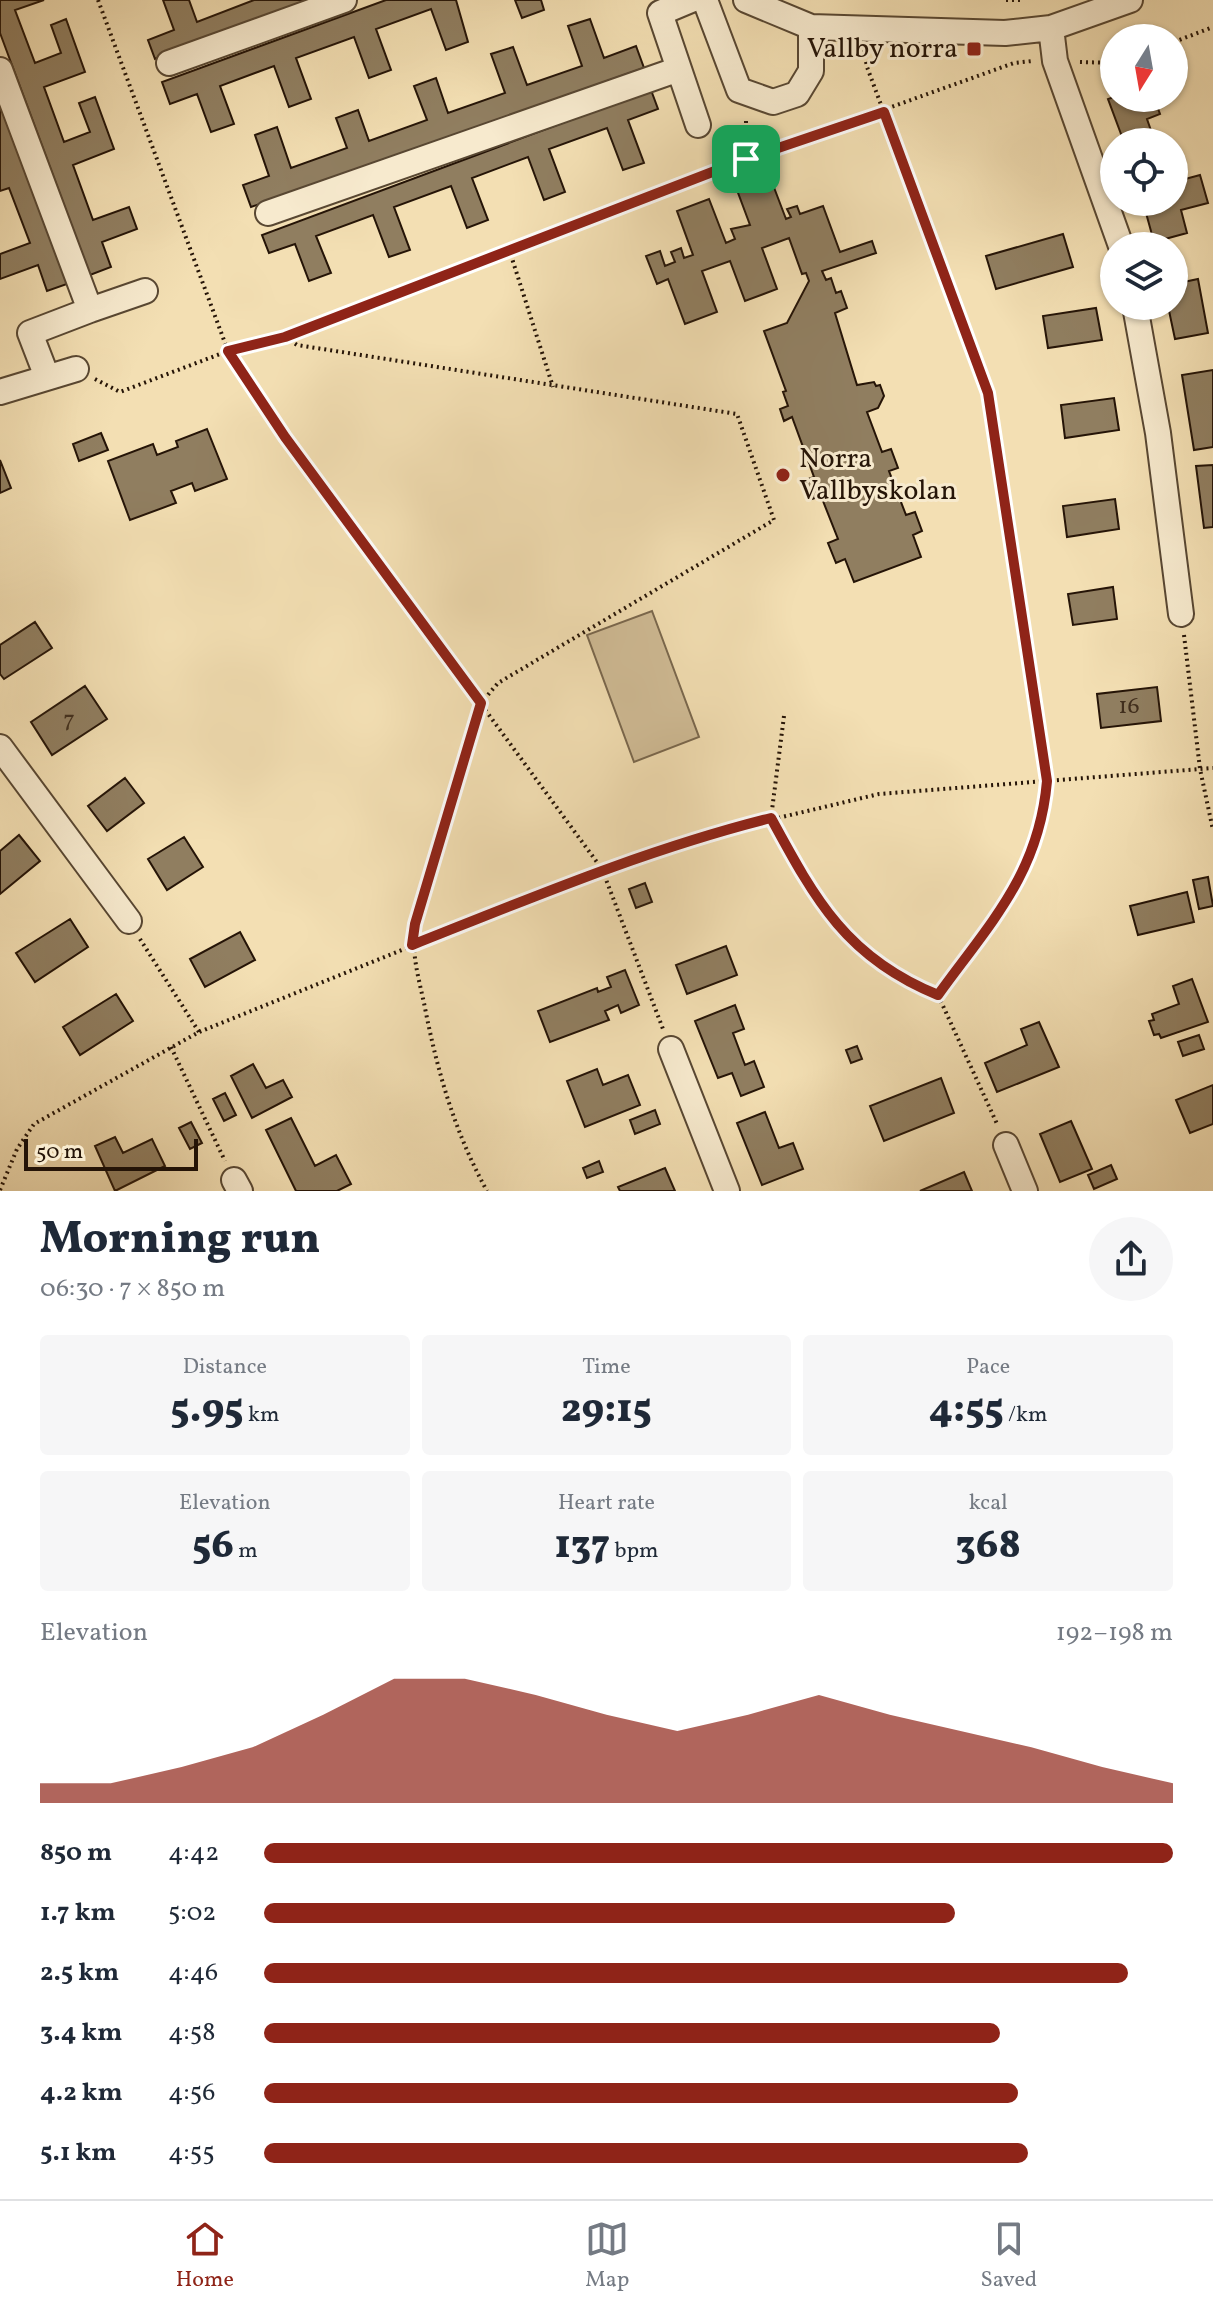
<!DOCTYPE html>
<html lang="en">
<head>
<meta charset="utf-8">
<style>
	:root { --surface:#fff; --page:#f6f6f7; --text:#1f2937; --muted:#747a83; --line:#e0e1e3; --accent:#8f2418 }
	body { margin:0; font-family:Vollkorn,serif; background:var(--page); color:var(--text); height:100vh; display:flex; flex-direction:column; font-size:30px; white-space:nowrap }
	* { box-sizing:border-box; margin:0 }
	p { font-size:26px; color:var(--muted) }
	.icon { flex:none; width:44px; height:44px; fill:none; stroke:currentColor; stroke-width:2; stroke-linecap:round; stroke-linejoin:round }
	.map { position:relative; height:1191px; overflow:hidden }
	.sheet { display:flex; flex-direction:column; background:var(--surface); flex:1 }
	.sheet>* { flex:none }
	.needle { width:52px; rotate:191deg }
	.fabs { position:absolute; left:1100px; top:24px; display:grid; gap:16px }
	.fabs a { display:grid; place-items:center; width:88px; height:88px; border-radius:50%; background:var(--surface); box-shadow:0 2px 6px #0004; font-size:40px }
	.scale { position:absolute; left:24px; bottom:20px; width:174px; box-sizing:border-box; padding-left:8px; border:4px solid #251407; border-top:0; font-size:22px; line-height:28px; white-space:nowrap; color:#251407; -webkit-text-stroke:6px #f7eace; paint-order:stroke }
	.pin { position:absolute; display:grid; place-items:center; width:68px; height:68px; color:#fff; margin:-34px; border-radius:16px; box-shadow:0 4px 12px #0006 }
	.round { display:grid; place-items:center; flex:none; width:84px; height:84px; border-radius:42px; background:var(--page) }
	.headline { display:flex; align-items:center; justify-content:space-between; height:136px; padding:0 40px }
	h1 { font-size:44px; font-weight:800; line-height:60px }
	.metrics { display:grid; grid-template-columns:repeat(3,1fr); gap:12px; height:136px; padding:8px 40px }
	.metrics div { display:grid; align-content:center; border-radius:8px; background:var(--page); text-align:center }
	.metrics b { font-size:40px; font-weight:800 }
	.metrics small { font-size:22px; font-weight:400 }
	.metrics p { font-size:22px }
	.chart { height:224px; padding:16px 40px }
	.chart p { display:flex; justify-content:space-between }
	.chart svg { width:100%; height:144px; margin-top:8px; fill:var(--accent); opacity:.7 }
	ul { padding:0 40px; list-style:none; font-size:26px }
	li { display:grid; grid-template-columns:128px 96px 1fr; align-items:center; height:60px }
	li i { height:20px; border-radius:10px; background:var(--accent) }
	.dock { display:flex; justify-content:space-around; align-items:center; height:112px; border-top:2px solid var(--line); background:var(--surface); font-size:22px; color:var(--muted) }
	.dock a { display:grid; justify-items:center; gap:4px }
	.dock .active { color:var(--accent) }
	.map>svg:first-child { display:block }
	.green { fill:#d0bc96; stroke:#7a684e; stroke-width:2 }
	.building { fill:#907e60; stroke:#251407; stroke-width:2 }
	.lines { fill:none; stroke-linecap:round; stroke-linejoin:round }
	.minor-casing { stroke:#584732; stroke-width:28 }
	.path { stroke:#251407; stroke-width:4; stroke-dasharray:2 4; stroke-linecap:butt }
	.minor { stroke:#f7eace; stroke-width:24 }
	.route-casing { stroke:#fff; stroke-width:16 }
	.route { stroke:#8f2418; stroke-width:10 }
	.poi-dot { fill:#8f2418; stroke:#f7eace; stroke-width:3 }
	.labels { text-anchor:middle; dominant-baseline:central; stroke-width:6; stroke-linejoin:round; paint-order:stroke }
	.number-label { font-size:24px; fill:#402e1d }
	.poi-label { font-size:28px; fill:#251407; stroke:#f7eace; text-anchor:end }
</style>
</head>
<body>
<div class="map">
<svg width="1213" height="1191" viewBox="0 0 1213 1191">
	<rect width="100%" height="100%" fill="#f3dfb3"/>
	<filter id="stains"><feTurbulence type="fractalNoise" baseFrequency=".0025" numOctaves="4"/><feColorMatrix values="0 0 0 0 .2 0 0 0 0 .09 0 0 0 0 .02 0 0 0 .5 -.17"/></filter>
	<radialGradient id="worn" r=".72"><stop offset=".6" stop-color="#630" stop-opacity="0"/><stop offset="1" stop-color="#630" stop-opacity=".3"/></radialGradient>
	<!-- green -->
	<path class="green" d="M 652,611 L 699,737 L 634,762 L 587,635 Z"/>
	<!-- building -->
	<path class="building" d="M 0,0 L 44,0 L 15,10 L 35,63 L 61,53 L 51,25 L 66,19 L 85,72 L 44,87 L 64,142 L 90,132 L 79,103 L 95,97 L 114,149 L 73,165 L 93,220 L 129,207 L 137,229 L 102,242 L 111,267 L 90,275 L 0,33 Z
		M 163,0 L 189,0 L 197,22 L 254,0 L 315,0 L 155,59 L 148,40 L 174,30 Z
		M 386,0 L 456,0 L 468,42 L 446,50 L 431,9 L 376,29 L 391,70 L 369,78 L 354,37 L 296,58 L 311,99 L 289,107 L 274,66 L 220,86 L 234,124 L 211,132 L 197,94 L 170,104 L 162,82 Z
		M 515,0 L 541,0 L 544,10 L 522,18 Z
		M 590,19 L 604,58 L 636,46 L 644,68 L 251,207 L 243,185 L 269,176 L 255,135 L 277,127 L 291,168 L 347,148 L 336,118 L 358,110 L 369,141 L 427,120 L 414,86 L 436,78 L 448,113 L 505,93 L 491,54 L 513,47 L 527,85 L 582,66 L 568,26 Z
		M 651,90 L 658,109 L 628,120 L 644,163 L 623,170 L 607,128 L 549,149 L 565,192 L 544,200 L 528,157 L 472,178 L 488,220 L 467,228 L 451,186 L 394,207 L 410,250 L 389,257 L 373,215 L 316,236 L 331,273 L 309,281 L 295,244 L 269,253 L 262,235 Z
		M 1114,97 L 1154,98 L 1160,114 L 1147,119 L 1155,142 L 1124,142 L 1108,99 Z
		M 0,102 L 67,284 L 47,291 L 38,265 L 0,279 L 0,254 L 30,243 L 9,188 L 0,191 Z
		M 1200,175 L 1208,203 L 1181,210 L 1187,233 L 1154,242 L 1143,202 L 1174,202 L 1174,182 Z
		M 770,177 L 786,219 L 791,217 L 787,209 L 797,206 L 800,214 L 823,206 L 840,252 L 872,241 L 876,253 L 822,271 L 826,280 L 831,278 L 836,293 L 841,291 L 847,308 L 835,313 L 857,385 L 874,382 L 876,386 L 880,385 L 884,396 L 878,408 L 867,412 L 882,452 L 891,449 L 898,468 L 889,471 L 906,515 L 915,512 L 922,531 L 913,535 L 921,557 L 854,582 L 845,559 L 836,563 L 828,543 L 838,539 L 821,496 L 812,499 L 805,480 L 814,477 L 792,417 L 784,421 L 780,409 L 788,406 L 783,392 L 786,391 L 764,331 L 787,323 L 809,281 L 806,273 L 802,274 L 789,238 L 762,248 L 777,289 L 745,301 L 730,261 L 702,271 L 717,312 L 685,324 L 668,279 L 657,284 L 646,256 L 660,251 L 665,266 L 675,262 L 671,252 L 681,248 L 684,258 L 693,255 L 677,211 L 709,199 L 726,243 L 735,239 L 731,229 L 750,225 L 737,190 Z
		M 1063,234 L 1073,267 L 996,289 L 986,256 Z
		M 1198,279 L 1208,333 L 1175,339 L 1168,306 L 1174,306 L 1174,284 Z
		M 1096,308 L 1102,340 L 1048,348 L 1043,316 Z
		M 1213,370 L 1213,447 L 1194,450 L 1182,375 Z
		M 1114,398 L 1119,430 L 1065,438 L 1061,405 Z
		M 207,429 L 227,479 L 195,491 L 192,483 L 171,491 L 176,503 L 130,520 L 108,461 L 153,444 L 157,455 L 178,447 L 176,441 Z
		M 101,433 L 108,450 L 79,461 L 73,444 Z
		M 0,460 L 11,488 L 0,493 Z
		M 1213,465 L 1213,527 L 1204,528 L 1196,466 Z
		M 1115,499 L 1119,529 L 1067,537 L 1063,506 Z
		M 1113,587 L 1117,619 L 1073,625 L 1068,594 Z
		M 35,622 L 52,648 L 4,679 L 0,674 L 0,645 Z
		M 85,686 L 107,719 L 52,755 L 31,722 Z
		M 1157,687 L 1161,721 L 1101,728 L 1097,694 Z
		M 125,778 L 144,803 L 107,831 L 88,806 Z
		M 19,835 L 40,861 L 0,894 L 0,851 Z
		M 184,837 L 203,867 L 167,890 L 148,859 Z
		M 1208,877 L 1213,906 L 1199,909 L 1193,880 Z
		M 645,883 L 652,902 L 636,908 L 629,889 Z
		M 1187,892 L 1194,922 L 1138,935 L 1130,906 Z
		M 70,919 L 88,947 L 35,982 L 16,953 Z
		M 240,932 L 255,960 L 205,987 L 190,959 Z
		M 726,946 L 737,975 L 687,994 L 676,965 Z
		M 625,970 L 639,1005 L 621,1013 L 618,1005 L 605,1011 L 609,1020 L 550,1042 L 538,1011 L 597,988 L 598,992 L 611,987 L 607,977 Z
		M 1192,979 L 1208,1022 L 1161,1038 L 1159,1034 L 1154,1035 L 1149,1021 L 1154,1020 L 1152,1014 L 1179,1004 L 1173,986 Z
		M 116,994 L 133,1021 L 80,1055 L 63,1027 Z
		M 735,1005 L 744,1029 L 733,1033 L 745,1065 L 754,1061 L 764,1087 L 741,1096 L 732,1073 L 718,1078 L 695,1021 Z
		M 1039,1022 L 1059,1067 L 997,1092 L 985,1063 L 1027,1045 L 1021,1029 Z
		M 1199,1035 L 1204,1049 L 1183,1056 L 1178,1042 Z
		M 857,1046 L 862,1059 L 851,1063 L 846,1050 Z
		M 253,1064 L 266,1088 L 283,1080 L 292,1097 L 252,1118 L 231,1076 Z
		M 597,1069 L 603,1085 L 628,1075 L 640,1105 L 585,1127 L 567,1081 Z
		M 941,1078 L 954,1113 L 884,1141 L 870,1106 Z
		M 1213,1085 L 1213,1124 L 1190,1133 L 1176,1100 Z
		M 225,1093 L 236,1115 L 224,1121 L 213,1099 Z
		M 655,1110 L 660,1124 L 635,1134 L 630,1120 Z
		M 765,1112 L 779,1148 L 793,1143 L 803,1169 L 762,1185 L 737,1123 Z
		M 291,1118 L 315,1166 L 336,1155 L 351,1184 L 337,1191 L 296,1191 L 266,1130 Z
		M 1071,1121 L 1092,1169 L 1060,1182 L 1040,1134 Z
		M 191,1122 L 202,1143 L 190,1149 L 179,1128 Z
		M 115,1137 L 123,1153 L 152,1139 L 165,1166 L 115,1191 L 95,1146 Z
		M 599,1161 L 603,1172 L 587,1178 L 583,1168 Z
		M 1111,1165 L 1117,1179 L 1094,1189 L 1088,1175 Z
		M 665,1168 L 675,1191 L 620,1191 L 618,1187 Z
		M 964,1172 L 972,1191 L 920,1191 Z"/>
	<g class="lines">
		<!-- minor casing -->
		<g class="minor-casing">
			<path id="minor" d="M 705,0 L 739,90 L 773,102 L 797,94 L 811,71 L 811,27
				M 746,0 L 811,27 L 1005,33 L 1051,28 L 1130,0
				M 1051,28 L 1055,61 L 1121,246
				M 169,63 L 344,0
				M 679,69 L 698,125
				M 0,70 L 90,310 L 30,333 L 47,377
				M 268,213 L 679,69 L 660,13 L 691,0
				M 1135,306 L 1158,433 L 1181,614
				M 90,310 L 145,291
				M 0,392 L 76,369
				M 0,747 L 129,921
				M 671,1049 L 727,1191
				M 1006,1145 L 1025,1191
				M 234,1180 L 240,1191"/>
		</g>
		<!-- path -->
		<path class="path" d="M 98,0 L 228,351 L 285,437 L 602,869 L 663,1029
			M 1006,0 L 1023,0
			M 1174,42 L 1213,27
			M 864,50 L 867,67 L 988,393 L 1047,781 C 1038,874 991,922 938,995
			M 1080,62 L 1114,63
			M 746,159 L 746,118
			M 509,249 L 553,387
			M 285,337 L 297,345 L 737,414 L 774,520 L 498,683 L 481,703 L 415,924 C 411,951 418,976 424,1003 C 437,1070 454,1131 487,1191
			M 95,379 L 120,392 L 228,351 L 285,337 L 746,159 L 1014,63 L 1032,61
			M 1184,635 L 1200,769 L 1213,830
			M 784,716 L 771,818 L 809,889 L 860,952 L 918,987 L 938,995 L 998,1126
			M 140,939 L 199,1032
			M 171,1047 L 225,1161
			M 0,1190 L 17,1149 L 34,1124 L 199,1032 L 602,869 L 685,840 L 879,794 L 1213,768"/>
		<!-- minor -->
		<use href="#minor" class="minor"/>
	</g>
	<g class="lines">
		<!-- route casing -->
		<g class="route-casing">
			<path id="route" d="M 884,112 L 988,393 L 1047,781 C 1039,874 990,923 938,995 C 847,958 816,901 771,818 C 647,849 531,898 412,945 L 415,924 L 481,703 L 285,437 L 228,351 L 285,337 L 746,159 Z"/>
		</g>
		<!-- route -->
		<use href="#route" class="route"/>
	</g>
	<!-- markers -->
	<g class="poi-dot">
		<rect x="966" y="41" width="16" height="16" rx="4"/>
		<circle cx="783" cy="475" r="8"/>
	</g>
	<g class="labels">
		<!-- number labels -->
		<g class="number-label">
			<text x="1129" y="707">16</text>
			<text x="69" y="721">7</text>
		</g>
		<!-- poi labels -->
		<g class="poi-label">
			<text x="958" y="49">Vallby norra</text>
			<text x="799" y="459" text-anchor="start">Norra<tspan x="799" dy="32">Vallbyskolan</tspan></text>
		</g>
	</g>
	<rect width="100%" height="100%" filter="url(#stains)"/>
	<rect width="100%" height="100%" fill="url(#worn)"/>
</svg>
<div class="fabs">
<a><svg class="needle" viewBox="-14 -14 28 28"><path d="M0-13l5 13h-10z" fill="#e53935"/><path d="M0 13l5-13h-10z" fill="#747a83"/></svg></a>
<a><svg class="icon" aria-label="locate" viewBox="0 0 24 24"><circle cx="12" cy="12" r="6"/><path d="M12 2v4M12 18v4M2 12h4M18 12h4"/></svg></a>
<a><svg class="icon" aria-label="layers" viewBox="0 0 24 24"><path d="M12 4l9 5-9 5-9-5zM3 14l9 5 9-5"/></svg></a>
</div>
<div class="scale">50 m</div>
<div class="pin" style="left:746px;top:159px;background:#1e9e55"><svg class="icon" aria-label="arrive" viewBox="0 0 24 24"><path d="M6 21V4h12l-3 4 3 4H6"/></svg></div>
</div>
<section class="sheet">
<div class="headline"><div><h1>Morning run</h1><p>06:30 · 7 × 850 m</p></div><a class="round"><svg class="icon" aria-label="share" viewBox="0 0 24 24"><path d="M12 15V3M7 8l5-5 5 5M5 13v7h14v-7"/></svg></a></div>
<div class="metrics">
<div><p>Distance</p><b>5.95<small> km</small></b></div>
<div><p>Time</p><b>29:15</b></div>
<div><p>Pace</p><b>4:55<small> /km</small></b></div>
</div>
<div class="metrics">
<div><p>Elevation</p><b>56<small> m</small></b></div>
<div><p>Heart rate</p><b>137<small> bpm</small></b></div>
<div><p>kcal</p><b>368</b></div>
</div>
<div class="chart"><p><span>Elevation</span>192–198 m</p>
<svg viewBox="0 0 160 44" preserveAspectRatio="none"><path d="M0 44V38L10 38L20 33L30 27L40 17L50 6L60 6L70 11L80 17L90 22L100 17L110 11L120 17L130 22L140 27L150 33L160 38V44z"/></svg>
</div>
<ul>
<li><b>850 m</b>4:42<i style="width:100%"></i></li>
<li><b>1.7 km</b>5:02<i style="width:76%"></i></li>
<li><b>2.5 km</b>4:46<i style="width:95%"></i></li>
<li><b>3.4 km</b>4:58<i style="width:81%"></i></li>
<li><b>4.2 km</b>4:56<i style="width:83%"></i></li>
<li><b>5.1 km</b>4:55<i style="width:84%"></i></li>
</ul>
</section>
<nav class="dock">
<a class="active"><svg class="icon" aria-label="home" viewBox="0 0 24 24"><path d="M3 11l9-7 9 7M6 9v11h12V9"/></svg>Home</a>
<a><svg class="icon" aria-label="map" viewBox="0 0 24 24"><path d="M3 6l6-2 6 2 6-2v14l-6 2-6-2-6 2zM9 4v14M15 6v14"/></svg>Map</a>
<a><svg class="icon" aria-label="saved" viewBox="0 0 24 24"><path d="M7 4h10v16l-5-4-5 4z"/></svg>Saved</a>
</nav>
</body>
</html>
